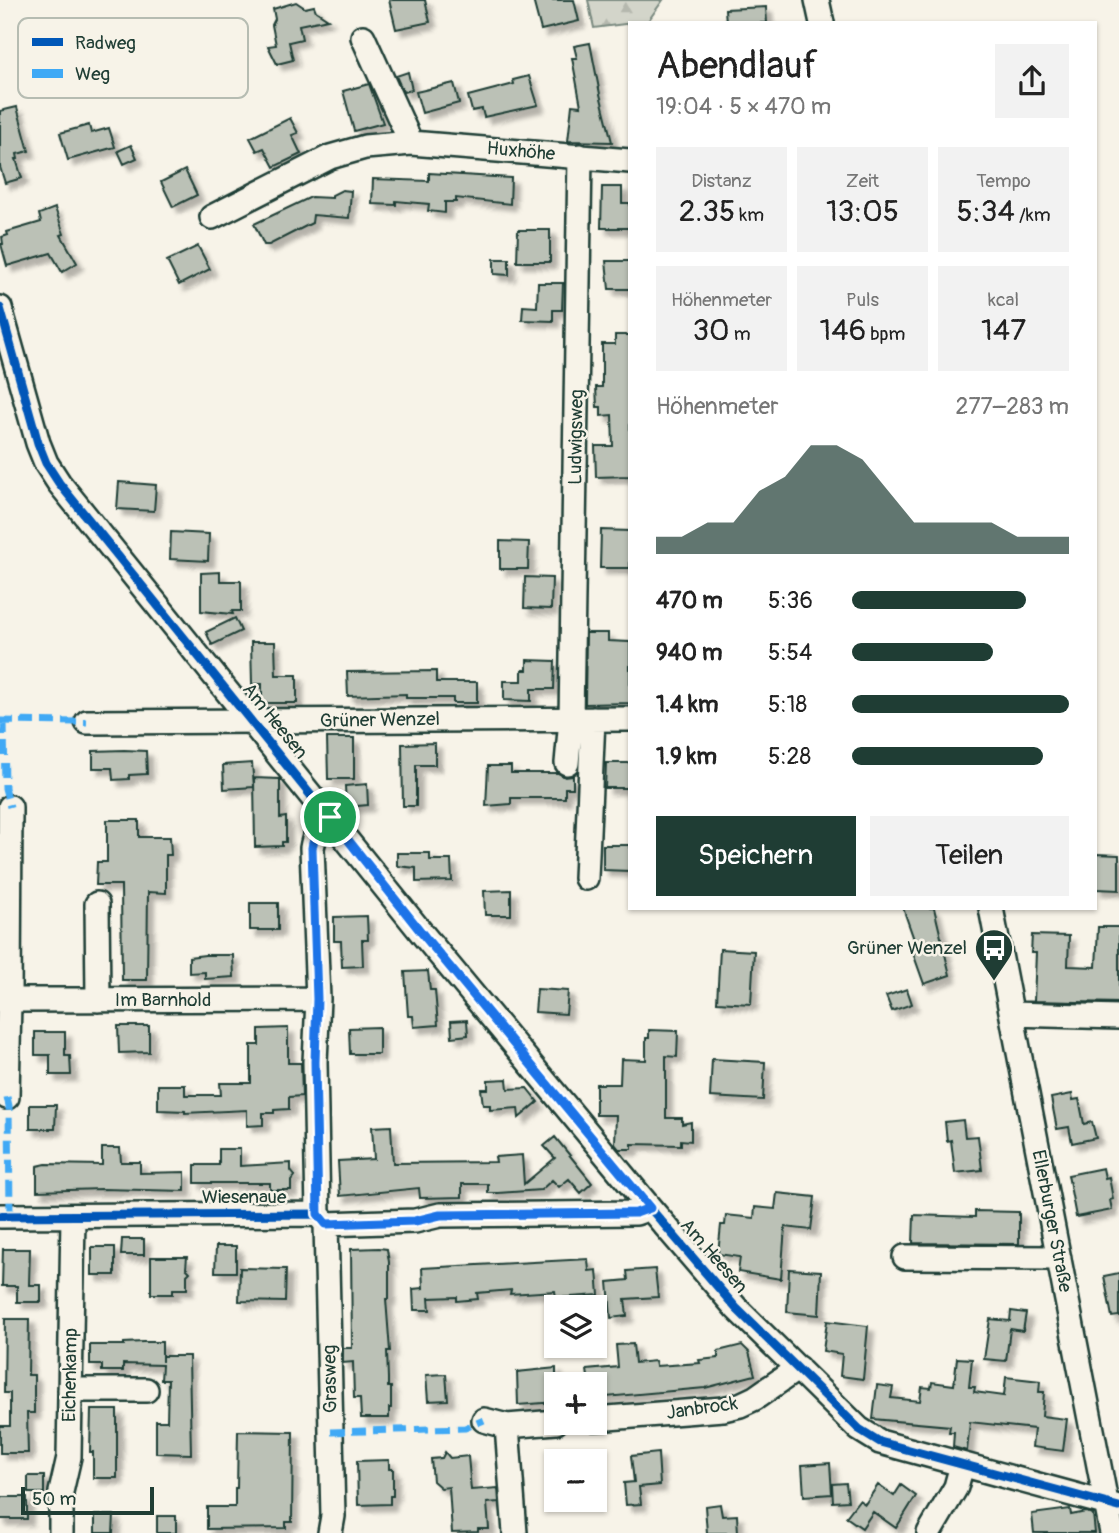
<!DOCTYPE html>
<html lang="de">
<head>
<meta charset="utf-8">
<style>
	:root { --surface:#fff; --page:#f2f2f2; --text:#222; --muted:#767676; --accent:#1f3d34 }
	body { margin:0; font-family:Pangolin,sans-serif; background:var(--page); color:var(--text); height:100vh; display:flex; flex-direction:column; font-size:26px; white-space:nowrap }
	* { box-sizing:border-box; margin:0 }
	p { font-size:23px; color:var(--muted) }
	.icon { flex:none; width:38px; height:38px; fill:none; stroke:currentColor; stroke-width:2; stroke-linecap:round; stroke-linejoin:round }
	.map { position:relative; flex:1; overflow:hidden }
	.details { position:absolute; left:628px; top:21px; width:469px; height:889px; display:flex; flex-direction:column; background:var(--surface); border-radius:0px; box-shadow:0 2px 5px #0004 }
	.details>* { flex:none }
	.tools { position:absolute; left:544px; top:1295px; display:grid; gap:14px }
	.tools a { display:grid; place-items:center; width:63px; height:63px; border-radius:0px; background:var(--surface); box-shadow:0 2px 5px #0004; font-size:35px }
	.scale { position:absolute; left:21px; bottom:18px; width:133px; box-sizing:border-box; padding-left:7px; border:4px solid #1f3d34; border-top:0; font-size:19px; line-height:24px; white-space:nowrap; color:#1f3d34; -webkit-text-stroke:5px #f7f3e8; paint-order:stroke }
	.pin { position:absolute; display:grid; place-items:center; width:60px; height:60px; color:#fff; margin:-30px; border:4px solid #fff; border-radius:50%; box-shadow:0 2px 7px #0007 }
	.round { display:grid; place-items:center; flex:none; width:74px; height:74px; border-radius:0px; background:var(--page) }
	.summary { display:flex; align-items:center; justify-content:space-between; height:119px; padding:0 28px }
	h1 { font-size:38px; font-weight:600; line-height:52px }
	.figures { display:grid; grid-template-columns:repeat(3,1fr); gap:10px; height:119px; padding:7px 28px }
	.figures div { display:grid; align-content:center; border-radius:0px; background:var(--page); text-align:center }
	.figures b { font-size:30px; font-weight:600 }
	.figures small { font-size:19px; font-weight:400 }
	.figures p { font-size:19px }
	.chart { height:196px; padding:14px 28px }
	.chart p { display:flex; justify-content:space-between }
	.chart svg { width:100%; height:126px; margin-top:7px; fill:var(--accent); opacity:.7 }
	.button { display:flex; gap:14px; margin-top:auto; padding:14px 28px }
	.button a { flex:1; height:80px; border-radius:0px; background:var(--accent); color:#fff; font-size:28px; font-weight:600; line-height:80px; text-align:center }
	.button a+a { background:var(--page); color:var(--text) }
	ul { padding:0 28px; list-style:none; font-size:23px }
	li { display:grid; grid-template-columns:112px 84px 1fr; align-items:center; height:52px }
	li i { height:18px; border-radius:9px; background:var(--accent) }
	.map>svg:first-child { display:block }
	.forest { fill:url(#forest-firs); stroke:#79897f; stroke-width:2 }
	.building { fill:#bbc1b6; stroke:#1f3d34; stroke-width:2; filter:url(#shadow) }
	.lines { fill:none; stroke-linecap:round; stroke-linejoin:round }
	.minor-casing { stroke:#1f3d34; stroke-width:28 }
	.minor { stroke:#f7f3e8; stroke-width:23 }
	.quiet { stroke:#3fa9f5; stroke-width:7; stroke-dasharray:14 7; stroke-linecap:butt }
	.cycleway-casing { stroke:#f7f3e8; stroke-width:13 }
	.cycleway { stroke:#0057b8; stroke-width:9 }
	.route-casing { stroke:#fff; stroke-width:14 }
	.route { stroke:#1a73e8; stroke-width:9 }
	.labels { text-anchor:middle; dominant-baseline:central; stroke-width:5; stroke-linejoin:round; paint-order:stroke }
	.street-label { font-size:19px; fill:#1f3d34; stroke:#f7f3e8 }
	.poi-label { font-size:19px; fill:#1f3d34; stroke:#f7f3e8; text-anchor:end }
	.key { fill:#f7f3e8; stroke:#b6bcb2; stroke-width:2 }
	.key-label { font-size:19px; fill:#1f3d34 }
</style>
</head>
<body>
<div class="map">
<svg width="1119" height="1533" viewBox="0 0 1119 1533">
	<defs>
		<pattern id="forest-firs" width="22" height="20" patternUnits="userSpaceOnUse" patternTransform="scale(1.75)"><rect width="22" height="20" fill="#d3d5ca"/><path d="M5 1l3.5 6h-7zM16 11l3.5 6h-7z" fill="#b5b8ae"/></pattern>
		<filter id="shadow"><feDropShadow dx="6" dy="6" stdDeviation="2" flood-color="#0004"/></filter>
	</defs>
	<rect width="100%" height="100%" fill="#f7f3e8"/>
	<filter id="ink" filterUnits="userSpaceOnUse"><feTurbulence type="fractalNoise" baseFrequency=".0143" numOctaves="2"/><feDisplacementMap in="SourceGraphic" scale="14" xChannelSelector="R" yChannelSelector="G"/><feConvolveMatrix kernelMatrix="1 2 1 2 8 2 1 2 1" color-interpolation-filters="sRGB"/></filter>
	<g filter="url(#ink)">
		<!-- forest -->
		<path class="forest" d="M 588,0 L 663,0 L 648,21 L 594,28 Z"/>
		<!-- building -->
		<path class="building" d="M 389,0 L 425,0 L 430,22 L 396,29 Z
			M 533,0 L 574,0 L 579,21 L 541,30 Z
			M 296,2 L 305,8 L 314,6 L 316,11 L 328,19 L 299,25 L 302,39 L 289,42 L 293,60 L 277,64 L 268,46 L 276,45 L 272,25 L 275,19 L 273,9 Z
			M 766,7 L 767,23 L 726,23 L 725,9 Z
			M 590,43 L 600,94 L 612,142 L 568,141 L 572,105 L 581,106 L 572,58 L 577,58 L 574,46 Z
			M 408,72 L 412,90 L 403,92 L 396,76 Z
			M 529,76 L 538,105 L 484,117 L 482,109 L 472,111 L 468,96 L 514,84 L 513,80 Z
			M 454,83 L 459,103 L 422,113 L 416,92 Z
			M 369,84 L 383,123 L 354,131 L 343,91 Z
			M 17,107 L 29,151 L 17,154 L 18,159 L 16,159 L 22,178 L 5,183 L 0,167 L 0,111 Z
			M 290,118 L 298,133 L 292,135 L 301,154 L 274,167 L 264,148 L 257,151 L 250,138 Z
			M 89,125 L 91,133 L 109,128 L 115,147 L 68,160 L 60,133 Z
			M 131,145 L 137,158 L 124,164 L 118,151 Z
			M 185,170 L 197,195 L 173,207 L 161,182 Z
			M 429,173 L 511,178 L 510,204 L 456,198 L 456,202 L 445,202 L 445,213 L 428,211 L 429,204 L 396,201 L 396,205 L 372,204 L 373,179 L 429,181 Z
			M 602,187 L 622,187 L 622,203 L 630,203 L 630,228 L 601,228 Z
			M 342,190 L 351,191 L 349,218 L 313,215 L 312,223 L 269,245 L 264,245 L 254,224 L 311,197 L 332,198 L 332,195 Z
			M 55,208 L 64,234 L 61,235 L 77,263 L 62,272 L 51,253 L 7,266 L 1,244 L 3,244 L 2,237 L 8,235 L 7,232 L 41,222 L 39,214 Z
			M 518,230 L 550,230 L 550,262 L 517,262 Z
			M 198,246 L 210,269 L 179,285 L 167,261 Z
			M 494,259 L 509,259 L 509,275 L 494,274 Z
			M 606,261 L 630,261 L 630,289 L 609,289 Z
			M 538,283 L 563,283 L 562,310 L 553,310 L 553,321 L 522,320 L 523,306 L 537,307 Z
			M 615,335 L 630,335 L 630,476 L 596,477 L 595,446 L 613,446 L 612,415 L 601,416 L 601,407 L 597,407 L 596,387 L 602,387 L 602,344 L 615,344 Z
			M 119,482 L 156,485 L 154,511 L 117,509 Z
			M 601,530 L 630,531 L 630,568 L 600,568 Z
			M 171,532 L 209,534 L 208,561 L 170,559 Z
			M 500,541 L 529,542 L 528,569 L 500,569 Z
			M 220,572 L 220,581 L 241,581 L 241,611 L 232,611 L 233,614 L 201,611 L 201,573 Z
			M 525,577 L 552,578 L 551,609 L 524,608 Z
			M 235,618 L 241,631 L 212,645 L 206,632 Z
			M 586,633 L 608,633 L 608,641 L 630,642 L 630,703 L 585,704 Z
			M 251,642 L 275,642 L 276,675 L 297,675 L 297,703 L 262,703 L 262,684 L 252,684 Z
			M 527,660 L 555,661 L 554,689 L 531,689 L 531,701 L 504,700 L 504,681 L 522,681 L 522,670 L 527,670 Z
			M 436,671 L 436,682 L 477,682 L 477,703 L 453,703 L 453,698 L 406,698 L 406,694 L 348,696 L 347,672 Z
			M 327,738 L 354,738 L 354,779 L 328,779 Z
			M 435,743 L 435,765 L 416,765 L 416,806 L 403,806 L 402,744 Z
			M 124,750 L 146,751 L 147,774 L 129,775 L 129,779 L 113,780 L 112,768 L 93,768 L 93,751 Z
			M 252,763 L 254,787 L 224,789 L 223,765 Z
			M 606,763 L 630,763 L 630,788 L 605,788 Z
			M 488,766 L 511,766 L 511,773 L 558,773 L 565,777 L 573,776 L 573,788 L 565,788 L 565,798 L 511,798 L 511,804 L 486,806 Z
			M 254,778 L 280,779 L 280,818 L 286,817 L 286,842 L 282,842 L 282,846 L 255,847 Z
			M 367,784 L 368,805 L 346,807 L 345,786 Z
			M 107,820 L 139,820 L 139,837 L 170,837 L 171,855 L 166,855 L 166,893 L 148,892 L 147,980 L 122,980 L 121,885 L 96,885 L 97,862 L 107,862 Z
			M 603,845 L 630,845 L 630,871 L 603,870 Z
			M 397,853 L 430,853 L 430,860 L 451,860 L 452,881 L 416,882 L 416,868 L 397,866 Z
			M 1096,854 L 1119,855 L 1119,890 L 1096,889 Z
			M 511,890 L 511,915 L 485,915 L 484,891 Z
			M 250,903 L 278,903 L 278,930 L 250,930 Z
			M 903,908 L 934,908 L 950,975 L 924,984 L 913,953 L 918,951 Z
			M 367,916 L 368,940 L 362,940 L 363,966 L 342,967 L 341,941 L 334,941 L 334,917 Z
			M 1098,927 L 1119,927 L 1119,1003 L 1034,1001 L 1036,953 L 1031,953 L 1032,935 L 1069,936 L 1068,966 L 1096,967 Z
			M 720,949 L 754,951 L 751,1004 L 717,1002 Z
			M 205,955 L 233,955 L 234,977 L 205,979 L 205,972 L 189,973 L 189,957 Z
			M 428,971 L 430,990 L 435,990 L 438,1025 L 414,1027 L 413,1016 L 408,1016 L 405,972 Z
			M 537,989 L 568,991 L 566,1014 L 535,1012 Z
			M 907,989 L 912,1004 L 892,1011 L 886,996 Z
			M 467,1020 L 468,1035 L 452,1037 L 451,1021 Z
			M 118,1026 L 149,1026 L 149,1052 L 119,1053 Z
			M 379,1027 L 379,1054 L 350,1054 L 349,1028 Z
			M 288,1028 L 288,1063 L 301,1063 L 302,1096 L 289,1097 L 289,1109 L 274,1110 L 274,1113 L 263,1113 L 263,1125 L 247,1126 L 247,1110 L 185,1113 L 185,1111 L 158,1110 L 158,1085 L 185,1085 L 185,1095 L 221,1095 L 220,1083 L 251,1083 L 251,1045 L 259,1045 L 259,1029 Z
			M 649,1030 L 678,1031 L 677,1057 L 666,1056 L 666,1118 L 682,1118 L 682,1124 L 691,1122 L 691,1141 L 681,1140 L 681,1145 L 632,1144 L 632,1149 L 619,1149 L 615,1144 L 616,1115 L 596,1115 L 596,1084 L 620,1084 L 621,1059 L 646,1060 L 646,1038 L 649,1038 Z
			M 35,1032 L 65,1032 L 65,1056 L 70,1056 L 71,1075 L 50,1075 L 50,1055 L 35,1055 Z
			M 712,1059 L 765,1062 L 763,1100 L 710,1097 Z
			M 507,1079 L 508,1089 L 527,1088 L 538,1102 L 519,1118 L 518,1108 L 490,1110 L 490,1105 L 483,1105 L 481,1089 L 488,1089 L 488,1080 Z
			M 1072,1094 L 1073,1100 L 1079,1099 L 1084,1124 L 1092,1122 L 1096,1138 L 1072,1143 L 1069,1127 L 1057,1129 L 1051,1098 Z
			M 30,1105 L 56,1105 L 55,1129 L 30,1129 Z
			M 963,1120 L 965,1137 L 978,1136 L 982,1170 L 955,1173 L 951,1140 L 947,1141 L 945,1122 Z
			M 391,1126 L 393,1163 L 496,1162 L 495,1157 L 522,1155 L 524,1184 L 555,1158 L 544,1146 L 555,1137 L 592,1183 L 581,1193 L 569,1179 L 559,1187 L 552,1180 L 541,1190 L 498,1193 L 488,1193 L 488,1184 L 462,1184 L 462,1197 L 420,1198 L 419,1188 L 340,1196 L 338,1161 L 374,1159 L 372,1127 Z
			M 102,1148 L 120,1148 L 121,1162 L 140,1162 L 140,1173 L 185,1172 L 185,1191 L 102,1189 L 37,1191 L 37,1166 L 46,1164 L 102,1165 Z
			M 219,1149 L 240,1149 L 240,1166 L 291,1163 L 291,1171 L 295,1176 L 291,1181 L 291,1190 L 270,1190 L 270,1183 L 195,1183 L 195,1165 L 219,1165 Z
			M 1103,1168 L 1105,1178 L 1109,1177 L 1113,1199 L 1110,1200 L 1112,1210 L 1076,1217 L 1068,1175 Z
			M 777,1193 L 815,1197 L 811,1230 L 785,1227 L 781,1279 L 738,1272 L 740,1257 L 718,1254 L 721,1225 L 725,1225 L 726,1215 L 754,1218 L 755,1207 L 775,1209 Z
			M 975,1211 L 1019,1212 L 1019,1244 L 913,1243 L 914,1215 L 975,1217 Z
			M 122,1239 L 144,1239 L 144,1255 L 121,1255 Z
			M 216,1246 L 236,1246 L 236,1272 L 215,1272 Z
			M 92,1247 L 115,1247 L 115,1275 L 92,1275 Z
			M 379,1248 L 387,1249 L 389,1262 L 389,1299 L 386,1299 L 390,1351 L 387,1351 L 388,1378 L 388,1387 L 391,1387 L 391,1408 L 389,1408 L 389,1418 L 361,1418 L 360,1398 L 354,1398 L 353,1362 L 343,1363 L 343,1348 L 352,1348 L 351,1249 Z
			M 3,1249 L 30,1249 L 29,1285 L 41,1285 L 41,1302 L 17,1302 L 17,1286 L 2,1286 Z
			M 151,1257 L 187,1257 L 186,1268 L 190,1272 L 187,1275 L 187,1289 L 173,1289 L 173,1294 L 151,1294 Z
			M 588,1259 L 589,1271 L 597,1270 L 599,1295 L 556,1298 L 555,1291 L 510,1294 L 511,1290 L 477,1293 L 478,1299 L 457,1301 L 457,1297 L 429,1298 L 430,1310 L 414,1310 L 413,1289 L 423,1288 L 422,1268 Z
			M 240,1268 L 286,1269 L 285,1302 L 239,1301 Z
			M 655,1269 L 658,1297 L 625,1299 L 627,1316 L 611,1318 L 608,1282 L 628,1280 L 627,1271 Z
			M 789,1269 L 821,1271 L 819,1315 L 787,1312 Z
			M 1119,1273 L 1119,1316 L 1112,1317 L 1104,1276 Z
			M 1011,1311 L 1026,1313 L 1023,1331 L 1010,1329 L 1006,1361 L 984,1359 L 990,1319 L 1010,1321 Z
			M 5,1319 L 29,1319 L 28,1375 L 34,1375 L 34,1413 L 27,1413 L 28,1453 L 0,1453 L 0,1426 L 10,1426 L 10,1393 L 4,1393 Z
			M 827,1321 L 868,1326 L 863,1379 L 840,1376 L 842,1354 L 823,1351 Z
			M 143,1342 L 162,1342 L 162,1362 L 162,1356 L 189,1356 L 191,1454 L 156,1453 L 156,1421 L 167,1421 L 168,1380 L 161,1380 L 162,1365 L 123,1364 L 123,1371 L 102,1371 L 102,1365 L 90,1365 L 90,1345 L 124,1345 L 124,1343 Z
			M 633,1344 L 635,1363 L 655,1361 L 656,1366 L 700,1363 L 699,1360 L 718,1358 L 718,1351 L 742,1345 L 749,1352 L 755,1375 L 705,1388 L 595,1398 L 595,1384 L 589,1384 L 587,1370 L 618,1367 L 616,1345 Z
			M 957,1358 L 972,1359 L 969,1387 L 975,1387 L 974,1392 L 1004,1396 L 1006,1377 L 1040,1381 L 1039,1392 L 1044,1392 L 1042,1416 L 1067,1419 L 1063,1451 L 1032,1447 L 1034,1429 L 970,1422 L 967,1451 L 953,1447 L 954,1432 L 949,1432 L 950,1426 L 873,1419 L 877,1385 L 893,1387 L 891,1398 L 920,1401 L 922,1387 L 931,1388 L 932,1382 L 954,1385 Z
			M 556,1368 L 556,1402 L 518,1405 L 517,1372 Z
			M 446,1374 L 448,1400 L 428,1401 L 426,1375 Z
			M 91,1410 L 117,1410 L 117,1478 L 93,1478 L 93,1452 L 90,1452 Z
			M 238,1431 L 293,1432 L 292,1522 L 286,1522 L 286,1528 L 207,1529 L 207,1507 L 235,1507 L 235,1488 L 237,1488 Z
			M 445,1452 L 450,1458 L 468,1456 L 471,1490 L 498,1488 L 499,1502 L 487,1503 L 489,1529 L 478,1529 L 478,1532 L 452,1533 L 449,1487 L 441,1488 L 433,1481 L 431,1459 L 442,1458 Z
			M 658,1453 L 660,1485 L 639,1487 L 641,1504 L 626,1505 L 624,1483 L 634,1482 L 631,1456 Z
			M 389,1460 L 389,1469 L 393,1469 L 393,1496 L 390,1496 L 390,1504 L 358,1505 L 357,1461 Z
			M 830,1463 L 832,1494 L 804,1496 L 802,1465 Z
			M 28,1476 L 44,1476 L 44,1493 L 28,1493 Z
			M 846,1483 L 848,1501 L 833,1502 L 832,1484 Z
			M 878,1485 L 894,1496 L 901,1485 L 916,1496 L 896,1528 L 873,1512 L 862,1528 L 846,1517 L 859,1500 L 865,1504 Z
			M 0,1497 L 27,1497 L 27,1519 L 0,1519 Z
			M 720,1504 L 722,1516 L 737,1515 L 738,1533 L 707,1533 L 705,1506 Z
			M 1070,1509 L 1071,1515 L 1086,1512 L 1093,1514 L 1095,1533 L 1034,1533 L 1032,1514 Z
			M 95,1515 L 114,1515 L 113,1533 L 95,1533 Z
			M 157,1516 L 176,1516 L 176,1533 L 157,1533 Z"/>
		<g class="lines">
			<!-- minor casing -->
			<g class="minor-casing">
				<path id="minor" d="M 817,0 L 822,23
					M 363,37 L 411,143
					M 212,217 L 330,157 L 365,147 L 411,143 L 630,161
					M 0,308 L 38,443 L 46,463 L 59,483 L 425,937 L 650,1208 L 736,1308 L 859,1429 L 880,1442 L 1119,1507
					M 87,722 L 630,719
					M 567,763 L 571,719 L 580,156
					M 10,807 L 9,1000 L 318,999
					M 586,878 L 593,719
					M 97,904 L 98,1000
					M 991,908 L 1112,1533
					M 1012,1014 L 1119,1017
					M 7,1097 L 9,1000
					M 318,1214 L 315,1062 L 318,999 L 312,848 C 314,834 321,827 330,817
					M 0,1216 L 318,1214 L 326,1224 L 415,1221 L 440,1215 L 636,1213 L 650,1208
					M 326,1224 L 333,1516 L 330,1533
					M 905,1257 L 1059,1258
					M 70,1390 L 146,1390
					M 595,1419 L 723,1409 L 740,1405 L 755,1398 L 798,1368
					M 484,1420 L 507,1426 L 556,1422
					M 507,1426 L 515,1533
					M 61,1533 L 61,1492 L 69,1457 L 73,1216
					M 929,1533 L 956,1487 L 962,1465"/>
			</g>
			<!-- minor -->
			<use href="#minor" class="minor"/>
			<!-- quiet -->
			<path class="quiet" d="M 0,721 L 87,722
				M 4,721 L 5,788 L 10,807
				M 7,1097 L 9,1106 L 10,1216
				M 331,1432 L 465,1428 L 484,1420"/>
			<!-- cycleway casing -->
			<g class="cycleway-casing">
				<path id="cycleway" d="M 0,308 L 38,443 L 46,463 L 59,483 L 425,937 L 650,1208 L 736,1308 L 859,1429 L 880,1442 L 1119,1507
					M 0,1216 L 318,1214 L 326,1224 L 415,1221 L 440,1215 L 636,1213 L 650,1208"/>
			</g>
			<!-- cycleway -->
			<use href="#cycleway" class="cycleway"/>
		</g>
	</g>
	<g class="lines" filter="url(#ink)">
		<!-- route casing -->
		<g class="route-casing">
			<path id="route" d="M 330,817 L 425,937 L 650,1208 L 636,1213 L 440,1215 L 415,1221 L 326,1224 L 318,1214 L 315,1062 L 317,999 L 312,848 C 314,834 321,827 330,817 Z"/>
		</g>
		<!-- route -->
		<use href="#route" class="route"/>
	</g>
	<!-- icons -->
	<defs>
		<g id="bus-pin" transform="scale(2.0125)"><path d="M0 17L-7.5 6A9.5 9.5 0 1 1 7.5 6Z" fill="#1f3d34" stroke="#f7f3e8"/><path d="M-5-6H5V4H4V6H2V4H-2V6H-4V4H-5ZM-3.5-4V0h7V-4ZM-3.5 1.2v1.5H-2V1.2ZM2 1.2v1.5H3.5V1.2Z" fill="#fff"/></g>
	</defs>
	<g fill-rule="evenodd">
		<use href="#bus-pin" x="994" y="948"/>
	</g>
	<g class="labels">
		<!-- street labels -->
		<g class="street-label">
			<text transform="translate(521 151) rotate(5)">Huxhöhe</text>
			<text transform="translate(576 437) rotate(-89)">Ludwigsweg</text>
			<text transform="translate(380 720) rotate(-1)">Grüner Wenzel</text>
			<text transform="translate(275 721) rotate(51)">Am Heesen</text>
			<text x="163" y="1000">Im Barnhold</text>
			<text x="244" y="1197">Wiesenaue</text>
			<text transform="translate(1052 1221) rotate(79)">Ellerburger Straße</text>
			<text transform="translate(714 1256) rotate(49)">Am Heesen</text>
			<text transform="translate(70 1375) rotate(-89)">Eichenkamp</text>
			<text transform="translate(330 1379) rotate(-91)">Grasweg</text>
			<text transform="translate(702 1408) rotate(-8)">Janbrock</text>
		</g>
		<!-- poi labels -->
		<g class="poi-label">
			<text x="967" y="948">Grüner Wenzel</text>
		</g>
	</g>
	<!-- legend -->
	<rect x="18" y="18" width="230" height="80" rx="10" class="key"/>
	<rect x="32" y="38" width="31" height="8" fill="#0057b8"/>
	<rect x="32" y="69" width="31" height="9" fill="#3fa9f5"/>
	<g class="key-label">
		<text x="75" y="49">Radweg</text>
		<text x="75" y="80">Weg</text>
	</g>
</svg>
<div class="tools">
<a><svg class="icon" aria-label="layers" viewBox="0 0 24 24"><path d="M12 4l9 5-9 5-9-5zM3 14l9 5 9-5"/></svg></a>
<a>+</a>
<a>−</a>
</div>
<div class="scale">50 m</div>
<div class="pin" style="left:330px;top:817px;background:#1e9e55"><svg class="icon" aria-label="arrive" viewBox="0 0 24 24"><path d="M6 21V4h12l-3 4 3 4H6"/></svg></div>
<section class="details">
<div class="summary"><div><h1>Abendlauf</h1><p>19:04 · 5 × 470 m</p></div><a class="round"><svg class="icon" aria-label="share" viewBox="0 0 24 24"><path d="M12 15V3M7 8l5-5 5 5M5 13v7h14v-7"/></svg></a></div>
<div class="figures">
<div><p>Distanz</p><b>2.35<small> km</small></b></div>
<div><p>Zeit</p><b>13:05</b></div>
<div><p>Tempo</p><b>5:34<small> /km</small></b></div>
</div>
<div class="figures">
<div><p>Höhenmeter</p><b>30<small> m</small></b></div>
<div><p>Puls</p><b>146<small> bpm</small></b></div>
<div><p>kcal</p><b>147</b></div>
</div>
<div class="chart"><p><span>Höhenmeter</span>277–283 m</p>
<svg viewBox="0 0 160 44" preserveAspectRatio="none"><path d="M0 44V38L10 38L20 33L30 33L40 22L50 17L60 6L70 6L80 11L90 22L100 33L110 33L120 33L130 33L140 38L150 38L160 38V44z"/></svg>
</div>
<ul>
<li><b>470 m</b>5:36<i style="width:80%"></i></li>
<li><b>940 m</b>5:54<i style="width:65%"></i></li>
<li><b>1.4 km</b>5:18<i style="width:100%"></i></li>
<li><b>1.9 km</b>5:28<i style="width:88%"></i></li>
</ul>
<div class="button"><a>Speichern</a><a>Teilen</a></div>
</section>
</div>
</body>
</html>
